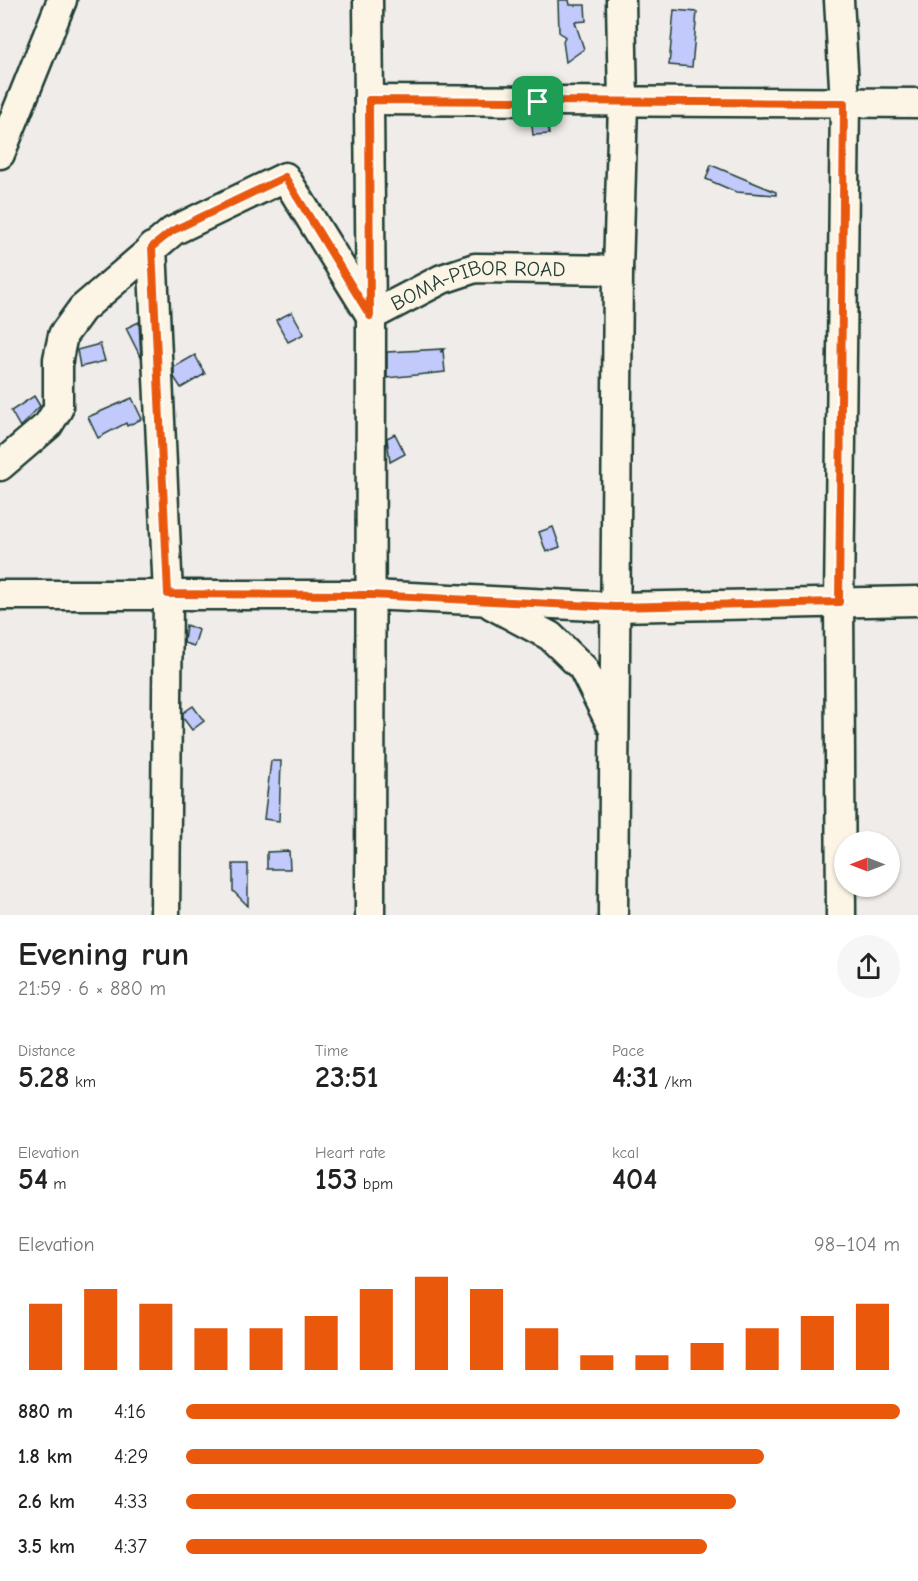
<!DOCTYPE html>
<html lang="en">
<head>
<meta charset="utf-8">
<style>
	:root { --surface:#fff; --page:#f6f6f6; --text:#222; --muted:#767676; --accent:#ea580c }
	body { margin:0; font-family:"Comic Neue",sans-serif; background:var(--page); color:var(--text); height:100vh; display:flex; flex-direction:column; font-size:22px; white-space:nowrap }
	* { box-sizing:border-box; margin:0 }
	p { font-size:20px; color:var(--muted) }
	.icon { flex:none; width:33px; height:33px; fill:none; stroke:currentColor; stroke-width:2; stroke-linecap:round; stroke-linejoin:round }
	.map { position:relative; height:915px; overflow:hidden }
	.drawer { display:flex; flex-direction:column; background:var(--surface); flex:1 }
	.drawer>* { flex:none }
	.needle { width:39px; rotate:270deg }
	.buttons { position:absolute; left:834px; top:831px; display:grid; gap:12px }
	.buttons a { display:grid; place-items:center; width:66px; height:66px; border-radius:50%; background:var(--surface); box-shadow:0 2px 4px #0004; font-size:30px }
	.pin { position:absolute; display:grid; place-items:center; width:51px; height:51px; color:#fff; margin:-26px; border-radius:12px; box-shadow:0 3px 9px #0006 }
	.round { display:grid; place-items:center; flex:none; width:63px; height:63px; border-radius:32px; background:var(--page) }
	.overview { display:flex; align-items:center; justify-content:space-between; height:102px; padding:0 18px }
	h1 { font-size:33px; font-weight:700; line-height:45px }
	.stats { display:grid; grid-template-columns:repeat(3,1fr); gap:9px; height:102px; padding:6px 18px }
	.stats div { display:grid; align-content:center }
	.stats b { font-size:30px; font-weight:700 }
	.stats small { font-size:16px; font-weight:400 }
	.stats p { font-size:16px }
	.chart { height:168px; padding:12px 18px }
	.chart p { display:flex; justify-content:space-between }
	.chart svg { width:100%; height:108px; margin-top:6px; stroke:var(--accent); stroke-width:6 }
	ul { padding:0 18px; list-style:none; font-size:20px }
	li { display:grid; grid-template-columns:96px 72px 1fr; align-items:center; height:45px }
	li i { height:15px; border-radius:8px; background:var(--accent) }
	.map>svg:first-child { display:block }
	.building { fill:#c2c9fb; stroke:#1f3d34; stroke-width:1.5 }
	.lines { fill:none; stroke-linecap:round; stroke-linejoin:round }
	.minor-casing { stroke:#1f3d34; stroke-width:33 }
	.minor { stroke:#fcf5e5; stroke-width:28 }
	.route-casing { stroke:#fff; stroke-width:12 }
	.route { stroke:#ea580c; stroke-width:8 }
	.labels { text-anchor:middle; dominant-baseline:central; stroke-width:6; stroke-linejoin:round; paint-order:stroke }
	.street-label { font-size:21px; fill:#1f3d34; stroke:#fcf5e5 }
</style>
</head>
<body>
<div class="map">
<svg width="918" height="915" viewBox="0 0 918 915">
	<rect width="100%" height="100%" fill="#f0ece9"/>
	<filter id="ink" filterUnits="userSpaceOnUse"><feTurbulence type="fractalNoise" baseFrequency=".0167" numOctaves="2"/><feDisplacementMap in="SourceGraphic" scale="12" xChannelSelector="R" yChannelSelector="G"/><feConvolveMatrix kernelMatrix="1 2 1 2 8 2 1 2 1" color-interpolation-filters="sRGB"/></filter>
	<g filter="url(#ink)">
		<!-- building -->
		<path class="building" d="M 558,0 L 569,0 L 570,5 L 585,5 L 586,21 L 575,22 L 584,49 L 566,62 L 563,41 L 565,37 L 559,32 Z
			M 674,10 L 697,12 L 692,67 L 669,65 Z
			M 531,117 L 547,117 L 549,134 L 533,135 Z
			M 711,165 L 776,192 L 776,195 L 736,192 L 706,179 Z
			M 292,312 L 304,334 L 288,342 L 276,320 Z
			M 139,322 L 141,358 L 126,328 Z
			M 100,344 L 105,361 L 80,367 L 77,350 Z
			M 444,349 L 440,352 L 443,351 L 445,372 L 387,378 L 387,352 Z
			M 195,355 L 205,374 L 181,388 L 174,377 L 174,367 Z
			M 34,396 L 40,406 L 20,427 L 11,411 Z
			M 132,398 L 142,419 L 127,426 L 126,423 L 98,438 L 88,417 Z
			M 395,434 L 405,454 L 390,462 L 387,438 Z
			M 553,527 L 560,547 L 546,552 L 539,532 Z
			M 186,625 L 199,630 L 194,646 L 184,643 Z
			M 193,706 L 204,721 L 192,730 L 183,718 L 183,713 Z
			M 271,761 L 281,761 L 279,821 L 264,819 Z
			M 289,851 L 290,869 L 267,869 L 267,852 Z
			M 233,864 L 248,864 L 248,906 L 233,891 Z"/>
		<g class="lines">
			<!-- minor casing -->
			<g class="minor-casing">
				<g id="minor">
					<path d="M 368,0 L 371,316 L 370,915"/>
					<path d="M 839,0 L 845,103 L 839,602 L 841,915"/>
					<path d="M 369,100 L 918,103"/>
					<path d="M 0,154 L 62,0"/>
					<path d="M 152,247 L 168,594 L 165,915"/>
					<path id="s1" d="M 0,466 L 48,425 L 58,409 L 58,359 L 63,335 L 82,309 L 173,231 L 285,177 L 371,316 L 442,279 L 475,268 L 618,270"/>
					<path d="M 0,595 L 370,595 L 615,607 L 918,601"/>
					<path d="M 492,605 L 550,636 L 583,668 L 612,726"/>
					<path d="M 613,915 L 618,270 L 623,104 L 621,0"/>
				</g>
			</g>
			<!-- minor -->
			<use href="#minor" class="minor"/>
		</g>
	</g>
	<g class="lines" filter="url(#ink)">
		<!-- route casing -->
		<g class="route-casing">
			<path id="route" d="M 369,100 L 844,103 L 839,602 L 615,607 L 370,595 L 168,594 L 152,247 L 172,231 L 285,177 L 370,316 Z"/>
		</g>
		<!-- route -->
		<use href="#route" class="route"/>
	</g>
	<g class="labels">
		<!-- street labels -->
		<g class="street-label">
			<text stroke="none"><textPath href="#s1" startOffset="711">BOMA-PIBOR ROAD</textPath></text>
		</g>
	</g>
</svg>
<div class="buttons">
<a><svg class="needle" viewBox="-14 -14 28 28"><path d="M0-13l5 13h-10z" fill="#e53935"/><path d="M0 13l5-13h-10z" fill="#767676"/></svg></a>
</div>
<div class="pin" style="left:538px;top:102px;background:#1e9e55"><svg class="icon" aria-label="arrive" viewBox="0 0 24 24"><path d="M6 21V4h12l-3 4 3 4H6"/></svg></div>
</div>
<section class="drawer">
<div class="overview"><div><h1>Evening run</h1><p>21:59 · 6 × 880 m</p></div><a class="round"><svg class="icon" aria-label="share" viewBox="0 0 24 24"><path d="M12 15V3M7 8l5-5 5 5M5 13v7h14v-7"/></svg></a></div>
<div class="stats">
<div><p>Distance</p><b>5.28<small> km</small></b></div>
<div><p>Time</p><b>23:51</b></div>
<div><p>Pace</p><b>4:31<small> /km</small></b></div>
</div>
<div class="stats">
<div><p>Elevation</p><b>54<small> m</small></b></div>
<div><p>Heart rate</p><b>153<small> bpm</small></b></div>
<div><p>kcal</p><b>404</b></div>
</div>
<div class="chart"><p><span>Elevation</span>98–104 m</p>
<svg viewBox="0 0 160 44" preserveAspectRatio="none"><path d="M5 44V17M15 44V11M25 44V17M35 44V27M45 44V27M55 44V22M65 44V11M75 44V6M85 44V11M95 44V27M105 44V38M115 44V38M125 44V33M135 44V27M145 44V22M155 44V17"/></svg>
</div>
<ul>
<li><b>880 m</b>4:16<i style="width:100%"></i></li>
<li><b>1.8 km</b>4:29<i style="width:81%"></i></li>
<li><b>2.6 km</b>4:33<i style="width:77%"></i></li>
<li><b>3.5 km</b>4:37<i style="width:73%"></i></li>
</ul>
</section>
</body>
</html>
